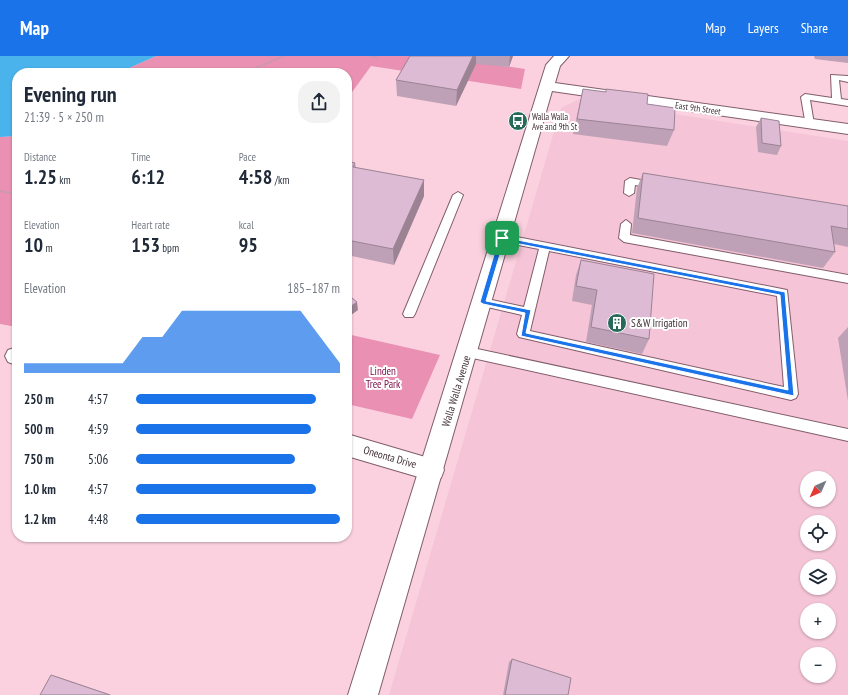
<!DOCTYPE html>
<html lang="en">
<head>
<meta charset="utf-8">
<style>
	:root { --surface:#fff; --page:#f2f2f3; --text:#1f2937; --muted:#747a83; --accent:#1a73e8 }
	body { margin:0; font-family:"PT Sans Narrow",sans-serif; background:var(--page); color:var(--text); height:100vh; display:flex; flex-direction:column; font-size:15px; white-space:nowrap }
	* { box-sizing:border-box; margin:0 }
	p { font-size:13px; color:var(--muted) }
	.icon { flex:none; width:22px; height:22px; fill:none; stroke:currentColor; stroke-width:2; stroke-linecap:round; stroke-linejoin:round }
	.map { position:relative; flex:1; overflow:hidden }
	.panel { position:absolute; left:12px; top:12px; width:340px; height:474px; display:flex; flex-direction:column; background:var(--surface); border-radius:16px; box-shadow:0 1px 3px #0004 }
	.panel>* { flex:none }
	.needle { width:26px; rotate:225deg }
	.fabs { position:absolute; left:800px; top:415px; display:grid; gap:8px }
	.fabs a { display:grid; place-items:center; width:36px; height:36px; border-radius:50%; background:var(--surface); box-shadow:0 1px 3px #0004; font-size:20px }
	.pin { position:absolute; display:grid; place-items:center; width:34px; height:34px; color:#fff; margin:-17px; border-radius:8px; box-shadow:0 2px 6px #0006 }
	.round { display:grid; place-items:center; flex:none; width:42px; height:42px; border-radius:16px; background:var(--page) }
	.overview { display:flex; align-items:center; justify-content:space-between; height:68px; padding:0 12px }
	h1 { font-size:22px; font-weight:600; line-height:30px }
	.figures { display:grid; grid-template-columns:repeat(3,1fr); gap:6px; height:68px; padding:4px 12px }
	.figures div { display:grid; align-content:center }
	.figures b { font-size:20px; font-weight:600 }
	.figures small { font-size:11px; font-weight:400 }
	.figures p { font-size:11px }
	.chart { height:112px; padding:8px 12px }
	.chart p { display:flex; justify-content:space-between }
	.chart svg { width:100%; height:72px; margin-top:4px; fill:var(--accent); opacity:.7 }
	ul { padding:0 12px; list-style:none; font-size:13px }
	li { display:grid; grid-template-columns:64px 48px 1fr; align-items:center; height:30px }
	li i { height:10px; border-radius:5px; background:var(--accent) }
	header { display:flex; align-items:center; gap:24px; box-sizing:border-box; height:56px; padding:0 20px; background:var(--accent); color:#fff }
	header strong { font-size:19px }
	nav { display:flex; gap:22px; margin-inline-start:auto; font-size:14px }
	.map>svg:first-child { display:block }
	.built { fill:#f5c4d6; fill-rule:evenodd }
	.green { fill:#e990b3 }
	.water { fill:#4ab3eb }
	.lines { fill:none; stroke-linecap:round; stroke-linejoin:round }
	.lane-casing { stroke:#815d6a; stroke-width:2 }
	.street-casing { stroke:#815d6a; stroke-width:2 }
	.secondary-casing { stroke:#815d6a; stroke-width:2 }
	.path { stroke:#be9ca8; stroke-width:2; stroke-dasharray:2 1.5; stroke-linecap:butt }
	.lane { fill:#fff; fill-rule:evenodd }
	.street { fill:#fff; fill-rule:evenodd }
	.secondary { fill:#fff; fill-rule:evenodd }
	.wall { fill:#bea1b6 }
	.shaded-wall { fill:#9b8394 }
	.building { fill:#ddbbd4; stroke:#9b8394 }
	.route { fill:#1a73e8; stroke:#fff; fill-rule:evenodd }
	.labels { text-anchor:middle; dominant-baseline:central; stroke-width:4; stroke-linejoin:round; paint-order:stroke }
	.far-street-label { font-size:9px; fill:#403036; stroke:#fff }
	.far-poi-label { font-size:9px; fill:#403036; stroke:#fff; text-anchor:start }
	.poi-label { font-size:11px; fill:#403036; stroke:#fff; text-anchor:start }
	.park-label { font-size:11px; fill:#80134c; stroke:#fff }
	.street-label { font-size:11px; fill:#403036; stroke:#fff }
</style>
</head>
<body>
<header>
<strong>Map</strong>
<nav><a>Map</a><a>Layers</a><a>Share</a></nav>
</header>
<div class="map">
<svg width="848" height="639" viewBox="0 0 848 639">
	<rect width="100%" height="100%" fill="#fbd1df"/>
	<!-- built -->
	<path class="built" d="M 579,43 L 848,85 L 848,639 L 389,639 L 561,52 ZM 807,422 L 829,422 L 829,444 L 807,444 ZM 807,466 L 829,466 L 829,488 L 807,488 ZM 807,510 L 829,510 L 829,532 L 807,532 ZM 807,554 L 829,554 L 829,576 L 807,576 ZM 807,598 L 829,598 L 829,620 L 807,620 Z"/>
	<!-- green -->
	<path class="green" d="M 156,0 L 432,0 L 525,13 L 521,33 L 371,10 L 347,43 L 347,17 L 118,17 Z
		M 17,80 L 17,271 L 0,268 L 0,81 Z
		M 347,278 L 440,299 L 412,363 L 347,348 Z"/>
	<!-- water -->
	<path class="water" d="M 0,0 L 156,0 L 118,17 L 17,17 L 17,80 L 0,81 Z"/>
	<g class="lines">
		<!-- lane casing -->
		<g class="lane-casing">
			<path id="lane" d="M 831,19 L 848,20 L 848,26 L 839,24 L 841,43 L 848,44 L 848,50 L 810,44 L 814,68 L 812,70 L 806,70 L 801,41 L 805,38 L 832,42 Z
				M 630,122 L 657,127 L 662,130 L 657,133 L 635,129 L 634,137 L 629,140 L 624,137 L 625,125 Z
				M 458,136 L 463,139 L 415,258 L 413,261 L 405,261 L 403,258 L 453,139 Z
				M 626,164 L 631,168 L 630,179 L 848,219 L 848,227 L 624,186 L 619,182 L 621,168 Z
				M 502,178 L 787,234 L 798,338 L 796,342 L 791,344 L 519,281 L 517,278 L 522,259 L 483,250 L 479,249 L 477,246 L 479,243 L 483,242 L 524,251 L 539,193 L 498,185 L 497,182 L 498,179 ZM 549,195 L 777,240 L 784,331 L 530,275 Z
				M 468,291 L 848,373 L 848,385 L 468,301 L 464,300 L 462,296 L 464,292 Z"/>
		</g>
		<!-- street casing -->
		<g class="street-casing">
			<path id="street" d="M 17,291 L 17,309 L 16,309 L 8,306 L 5,300 L 8,294 Z
				M 347,378 L 432,403 L 441,406 L 444,414 L 441,422 L 432,425 L 347,400 Z"/>
		</g>
		<!-- secondary casing -->
		<g class="secondary-casing">
			<path id="secondary" d="M 554,0 L 569,0 L 560,10 L 555,27 L 848,68 L 848,78 L 552,35 L 378,639 L 348,639 L 546,9 Z"/>
		</g>
		<!-- path -->
		<path class="path" d="M 370,0 L 378,2
			M 244,17 L 284,0
			M 0,135 L 17,138"/>
		<!-- lane -->
		<use href="#lane" class="lane"/>
		<!-- street -->
		<use href="#street" class="street"/>
		<!-- secondary -->
		<use href="#secondary" class="secondary"/>
	</g>
	<!-- wall -->
	<path class="wall" d="M 410,0 L 513,0 L 509,11 L 476,8 L 456,50 L 397,40 L 396,24 Z
		M 814,0 L 848,0 L 848,7 L 815,3 Z
		M 583,33 L 606,36 L 647,48 L 674,74 L 667,90 L 573,78 Z
		M 761,62 L 781,90 L 777,99 L 758,96 L 756,71 Z
		M 347,105 L 355,107 L 356,112 L 424,124 L 424,140 L 394,209 L 347,199 Z
		M 643,117 L 848,150 L 848,191 L 834,188 L 835,196 L 823,212 L 632,177 L 637,132 Z
		M 581,204 L 649,283 L 642,298 L 586,286 L 592,249 L 572,245 L 576,219 Z
		M 848,271 L 848,345 L 838,282 Z
		M 512,603 L 568,639 L 503,639 L 509,606 Z"/>
	<!-- shaded-wall -->
	<path class="shaded-wall" d="M 473,0 L 476,0 L 476,8 L 456,50 L 457,34 Z
		M 510,0 L 513,0 L 509,11 Z
		M 424,124 L 424,140 L 394,209 L 393,193 Z
		M 357,246 L 358,254 L 347,262 L 347,253 Z
		M 51,619 L 61,622 L 111,639 L 110,639 Z"/>
	<!-- building -->
	<path class="building" d="M 410,0 L 473,0 L 457,34 L 396,24 Z
		M 583,33 L 606,36 L 606,33 L 648,38 L 647,48 L 675,52 L 674,74 L 577,63 Z
		M 761,62 L 779,65 L 781,90 L 762,87 Z
		M 347,105 L 355,107 L 353,111 L 424,124 L 393,193 L 347,184 Z
		M 643,117 L 848,150 L 848,173 L 831,170 L 835,196 L 638,162 Z
		M 581,204 L 654,218 L 649,283 L 591,271 L 597,234 L 576,230 Z
		M 347,238 L 357,246 L 347,253 Z
		M 512,603 L 571,622 L 568,639 L 505,639 Z
		M 51,619 L 110,639 L 40,639 Z"/>
	<!-- route -->
	<path class="route" d="M 502,181 L 785,236 L 794,340 L 521,280 L 525,257 L 483,248 L 480,246 L 499,182 ZM 504,185 L 780,239 L 788,334 L 526,277 L 531,254 L 486,245 Z"/>
	<!-- icons -->
	<defs>
		<g id="bus-disc" transform="scale(1)"><circle r="9.5" fill="#276a5a" stroke="#fff"/><path d="M-5-6H5V4H4V6H2V4H-2V6H-4V4H-5ZM-3.5-4V0h7V-4ZM-3.5 1.2v1.5H-2V1.2ZM2 1.2v1.5H3.5V1.2Z" fill="#fff"/></g>
		<g id="building-disc" transform="scale(1)"><circle r="9.5" fill="#276a5a" stroke="#fff"/><path d="M-4-6H4V6H1V3H-1V6H-4ZM-2.5-4.3h1.7v1.8h-1.7ZM.8-4.3h1.7v1.8H.8ZM-2.5-1h1.7V.8h-1.7ZM.8-1h1.7V.8H.8Z" fill="#fff"/></g>
	</defs>
	<g fill-rule="evenodd">
		<use href="#bus-disc" x="518" y="65"/>
		<use href="#building-disc" x="617" y="267"/>
	</g>
	<g class="labels">
		<!-- far-street labels -->
		<g class="far-street-label">
			<text transform="translate(698 52) rotate(8)">East 9th Street</text>
		</g>
		<!-- far-poi labels -->
		<g class="far-poi-label">
			<text x="532" y="60">Walla Walla<tspan x="532" dy="10">Ave and 9th St</tspan></text>
		</g>
		<!-- poi labels -->
		<g class="poi-label">
			<text x="631" y="267">S&amp;W Irrigation</text>
		</g>
		<!-- park labels -->
		<g class="park-label">
			<text x="383" y="315">Linden<tspan x="383" dy="13">Tree Park</tspan></text>
		</g>
		<!-- street labels -->
		<g class="street-label">
			<text transform="translate(456 335) rotate(-73)">Walla Walla Avenue</text>
			<text transform="translate(390 401) rotate(16)">Oneonta Drive</text>
		</g>
	</g>
</svg>
<div class="fabs">
<a><svg class="needle" viewBox="-14 -14 28 28"><path d="M0-13l5 13h-10z" fill="#e53935"/><path d="M0 13l5-13h-10z" fill="#747a83"/></svg></a>
<a><svg class="icon" aria-label="locate" viewBox="0 0 24 24"><circle cx="12" cy="12" r="6"/><path d="M12 2v4M12 18v4M2 12h4M18 12h4"/></svg></a>
<a><svg class="icon" aria-label="layers" viewBox="0 0 24 24"><path d="M12 4l9 5-9 5-9-5zM3 14l9 5 9-5"/></svg></a>
<a>+</a>
<a>−</a>
</div>
<div class="pin" style="left:502px;top:182px;background:#1e9e55"><svg class="icon" aria-label="arrive" viewBox="0 0 24 24"><path d="M6 21V4h12l-3 4 3 4H6"/></svg></div>
<section class="panel">
<div class="overview"><div><h1>Evening run</h1><p>21:39 · 5 × 250 m</p></div><a class="round"><svg class="icon" aria-label="share" viewBox="0 0 24 24"><path d="M12 15V3M7 8l5-5 5 5M5 13v7h14v-7"/></svg></a></div>
<div class="figures">
<div><p>Distance</p><b>1.25<small> km</small></b></div>
<div><p>Time</p><b>6:12</b></div>
<div><p>Pace</p><b>4:58<small> /km</small></b></div>
</div>
<div class="figures">
<div><p>Elevation</p><b>10<small> m</small></b></div>
<div><p>Heart rate</p><b>153<small> bpm</small></b></div>
<div><p>kcal</p><b>95</b></div>
</div>
<div class="chart"><p><span>Elevation</span>185–187 m</p>
<svg viewBox="0 0 160 44" preserveAspectRatio="none"><path d="M0 44V38L10 38L20 38L30 38L40 38L50 38L60 22L70 22L80 6L90 6L100 6L110 6L120 6L130 6L140 6L150 22L160 38V44z"/></svg>
</div>
<ul>
<li><b>250 m</b>4:57<i style="width:88%"></i></li>
<li><b>500 m</b>4:59<i style="width:86%"></i></li>
<li><b>750 m</b>5:06<i style="width:78%"></i></li>
<li><b>1.0 km</b>4:57<i style="width:88%"></i></li>
<li><b>1.2 km</b>4:48<i style="width:100%"></i></li>
</ul>
</section>
</div>
</body>
</html>
